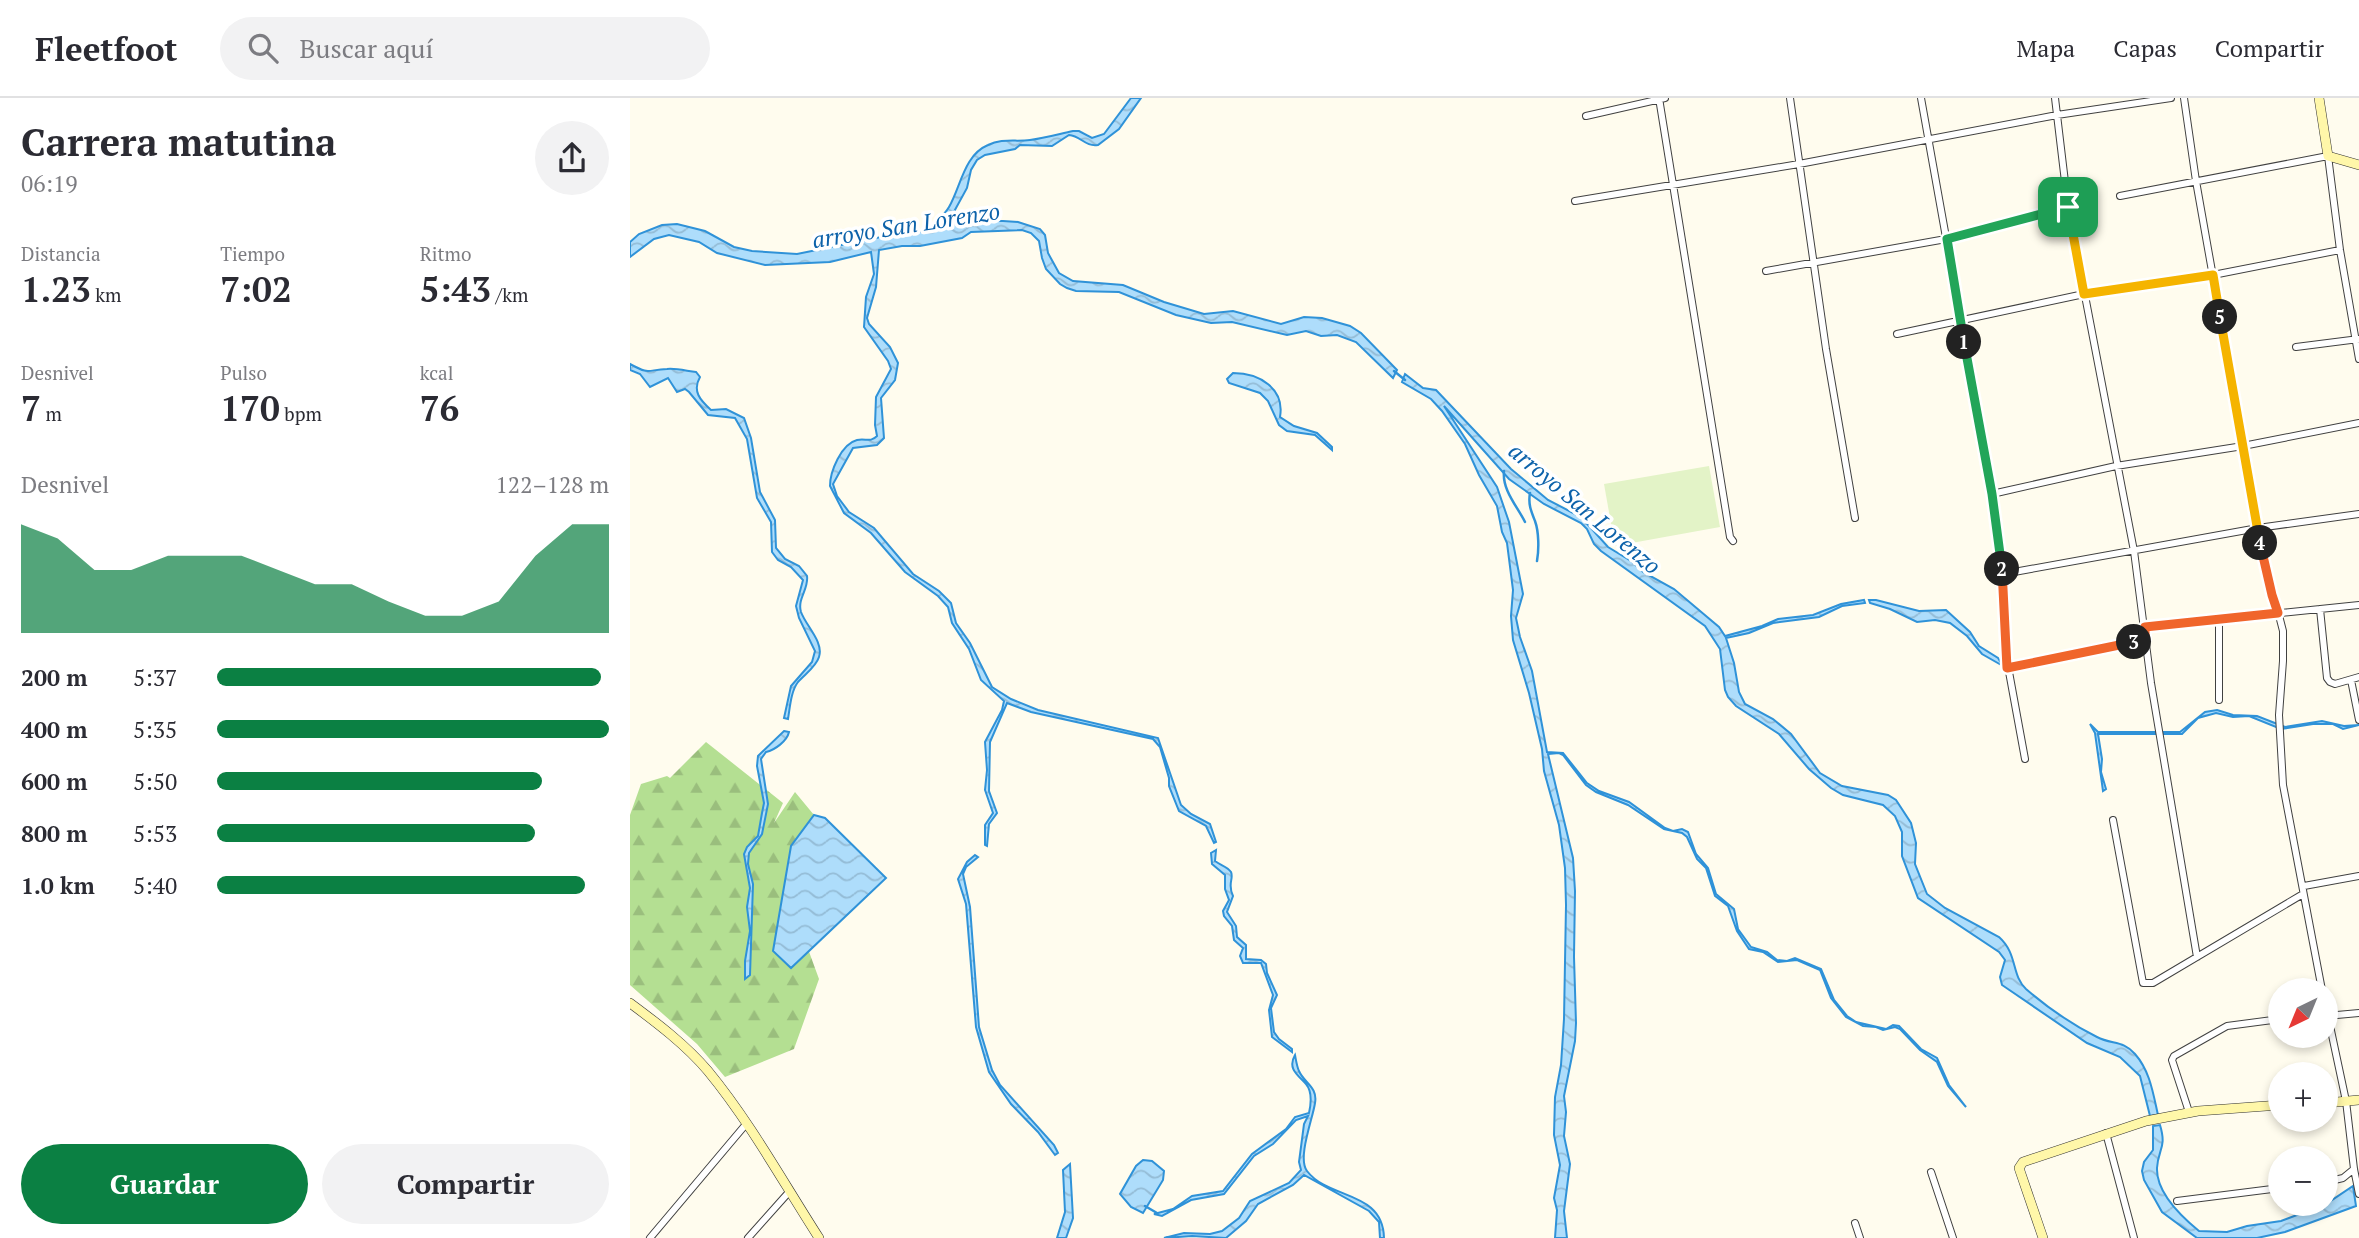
<!DOCTYPE html>
<html lang="es">
<head>
<meta charset="utf-8">
<style>
	:root { --surface:#fff; --page:#f2f2f3; --text:#2b2b33; --muted:#7c7c81; --line:#e1e1e2; --accent:#0b8043 }
	body { margin:0; font-family:"PT Serif",serif; background:var(--page); color:var(--text); height:100vh; display:flex; flex-direction:column; font-size:26px; white-space:nowrap }
	* { box-sizing:border-box; margin:0 }
	p { font-size:23px; color:var(--muted) }
	.icon { flex:none; width:38px; height:38px; fill:none; stroke:currentColor; stroke-width:2; stroke-linecap:round; stroke-linejoin:round }
	.map { position:relative; flex:1; overflow:hidden }
	.panel { display:flex; flex-direction:column; background:var(--surface); width:630px }
	.panel>* { flex:none }
	.needle { width:46px; rotate:223deg }
	.buttons { position:absolute; left:1638px; top:880px; display:grid; gap:14px }
	.buttons a { display:grid; place-items:center; width:70px; height:70px; border-radius:50%; background:var(--surface); box-shadow:0 4px 10px #0003; font-size:35px }
	.pin { position:absolute; display:grid; place-items:center; width:60px; height:60px; color:#fff; margin:-30px; border-radius:14px; box-shadow:0 4px 10px #0006 }
	.km { position:absolute; width:35px; height:35px; margin:-18px; border-radius:50%; background:#222; color:#fff; font-size:19px; line-height:35px; text-align:center }
	.round { display:grid; place-items:center; flex:none; width:74px; height:74px; border-radius:37px; background:var(--page) }
	.summary { display:flex; align-items:center; justify-content:space-between; height:119px; padding:0 21px }
	h1 { font-size:38px; font-weight:600; line-height:52px }
	.figures { display:grid; grid-template-columns:repeat(3,1fr); gap:10px; height:119px; padding:7px 21px }
	.figures div { display:grid; align-content:center }
	.figures b { font-size:35px; font-weight:600 }
	.figures small { font-size:19px; font-weight:400 }
	.figures p { font-size:19px }
	.chart { height:196px; padding:14px 21px }
	.chart p { display:flex; justify-content:space-between }
	.chart svg { width:100%; height:126px; margin-top:7px; fill:var(--accent); opacity:.7 }
	.button { display:flex; gap:14px; margin-top:auto; padding:14px 21px }
	.button a { flex:1; height:80px; border-radius:42px; background:var(--accent); color:#fff; font-size:28px; font-weight:600; line-height:80px; text-align:center }
	.button a+a { background:var(--page); color:var(--text) }
	ul { padding:0 21px; list-style:none; font-size:23px }
	li { display:grid; grid-template-columns:112px 84px 1fr; align-items:center; height:52px }
	li i { height:18px; border-radius:9px; background:var(--accent) }
	header { display:flex; align-items:center; gap:42px; box-sizing:border-box; height:98px; padding:0 35px; background:var(--surface); border-bottom:2px solid var(--line) }
	header strong { font-size:33px }
	nav { display:flex; gap:38px; margin-inline-start:auto; font-size:24px }
	.search { width:490px; height:63px; background:var(--page); display:flex; align-items:center; gap:18px; box-sizing:border-box; padding:0 24px; border-radius:38px; color:var(--muted); font-size:26px }
	main { display:flex; flex:1; min-height:0 }
	.map>svg:first-child { display:block }
	.forest { fill:url(#forest-firs) }
	.pitch { fill:#e3f3c7 }
	.water { fill:url(#water-waves); stroke:#2f92d8; stroke-width:2 }
	.lines { fill:none; stroke-linecap:round; stroke-linejoin:round }
	.stream { stroke:#2f92d8; stroke-width:2.5 }
	.street-casing { stroke:#414141; stroke-width:8 }
	.secondary-casing { stroke:#303030; stroke-width:10 }
	.street { stroke:#fff; stroke-width:6 }
	.secondary { stroke:#fff7a9; stroke-width:9 }
	.split-1-casing { stroke:#fff; stroke-width:14 }
	.split-2-casing { stroke:#fff; stroke-width:14 }
	.split-3-casing { stroke:#fff; stroke-width:14 }
	.split-4-casing { stroke:#fff; stroke-width:14 }
	.split-5-casing { stroke:#fff; stroke-width:14 }
	.split-6-casing { stroke:#fff; stroke-width:14 }
	.split-1 { stroke:#22a559; stroke-width:9 }
	.split-2 { stroke:#22a559; stroke-width:9 }
	.split-3 { stroke:#f0652b; stroke-width:9 }
	.split-4 { stroke:#f0652b; stroke-width:9 }
	.split-5 { stroke:#f5b400; stroke-width:9 }
	.split-6 { stroke:#f5b400; stroke-width:9 }
	.labels { text-anchor:middle; dominant-baseline:central; stroke-width:7; stroke-linejoin:round; paint-order:stroke }
	.water-label { font-size:23px; font-style:italic; fill:#0c62aa; stroke:#fff }
</style>
</head>
<body>
<header>
<strong>Fleetfoot</strong>
<div class="search"><svg class="icon" aria-label="search" viewBox="0 0 24 24"><circle cx="10" cy="10" r="6"/><path d="M15 15l6 6"/></svg>Buscar aquí</div>
<nav><a>Mapa</a><a>Capas</a><a>Compartir</a></nav>
</header>
<main>
<section class="panel">
<div class="summary"><div><h1>Carrera matutina</h1><p>06:19</p></div><a class="round"><svg class="icon" aria-label="share" viewBox="0 0 24 24"><path d="M12 15V3M7 8l5-5 5 5M5 13v7h14v-7"/></svg></a></div>
<div class="figures">
<div><p>Distancia</p><b>1.23<small> km</small></b></div>
<div><p>Tiempo</p><b>7:02</b></div>
<div><p>Ritmo</p><b>5:43<small> /km</small></b></div>
</div>
<div class="figures">
<div><p>Desnivel</p><b>7<small> m</small></b></div>
<div><p>Pulso</p><b>170<small> bpm</small></b></div>
<div><p>kcal</p><b>76</b></div>
</div>
<div class="chart"><p><span>Desnivel</span>122–128 m</p>
<svg viewBox="0 0 160 44" preserveAspectRatio="none"><path d="M0 44V6L10 11L20 22L30 22L40 17L50 17L60 17L70 22L80 27L90 27L100 33L110 38L120 38L130 33L140 17L150 6L160 6V44z"/></svg>
</div>
<ul>
<li><b>200 m</b>5:37<i style="width:98%"></i></li>
<li><b>400 m</b>5:35<i style="width:100%"></i></li>
<li><b>600 m</b>5:50<i style="width:83%"></i></li>
<li><b>800 m</b>5:53<i style="width:81%"></i></li>
<li><b>1.0 km</b>5:40<i style="width:94%"></i></li>
</ul>
<div class="button"><a>Guardar</a><a>Compartir</a></div>
</section>
<div class="map">
<svg width="1729" height="1140" viewBox="0 0 1729 1140">
	<defs>
		<pattern id="forest-firs" width="22" height="20" patternUnits="userSpaceOnUse" patternTransform="scale(1.75)"><rect width="22" height="20" fill="#b4df92"/><path d="M5 1l3.5 6h-7zM16 11l3.5 6h-7z" fill="#9abe7d"/></pattern>
		<pattern id="water-waves" width="16" height="10" patternUnits="userSpaceOnUse" patternTransform="scale(1.75)"><rect width="16" height="10" fill="#aeddfb"/><path d="M0 5q4-4 8 0t8 0" fill="none" stroke="#94bcd6"/></pattern>
	</defs>
	<rect width="100%" height="100%" fill="#fffcee"/>
	<!-- forest -->
	<path class="forest" d="M 76,644 L 153,705 L 144,725 L 165,694 L 184,717 L 161,748 L 155,788 L 189,881 L 164,951 L 95,979 L 67,946 L 0,887 L 0,717 L 11,686 L 37,678 L 40,680 Z"/>
	<!-- pitch -->
	<path class="pitch" d="M 1079,368 L 1090,429 L 985,448 L 974,386 Z"/>
	<!-- water -->
	<path class="water" d="M 501,0 L 511,0 L 489,31 L 468,47 C 455,49 451,38 439,37 L 422,48 L 390,47 L 385,51 L 355,57 L 347,62 L 341,72 L 337,90 L 320,121 L 328,127 L 357,123 L 373,123 L 388,124 L 410,131 L 415,137 L 418,155 L 429,175 L 443,183 L 493,187 L 534,204 L 574,216 L 603,213 L 651,226 L 674,219 L 692,220 L 720,228 L 731,235 L 767,272 L 763,280 L 726,244 L 707,237 L 691,238 L 676,233 L 657,237 L 602,224 L 581,225 L 546,217 L 489,194 L 446,193 L 437,190 L 430,186 L 416,171 L 412,160 L 409,143 L 401,135 L 392,132 L 341,134 L 332,140 L 290,148 L 272,148 L 249,152 L 246,189 L 237,220 L 239,226 L 260,249 L 268,265 L 265,282 L 251,300 L 254,340 L 247,347 L 223,350 L 203,386 L 207,398 L 219,414 L 244,430 L 283,476 L 309,493 L 321,505 L 326,525 L 340,545 L 362,589 L 381,601 L 408,612 L 528,640 L 551,707 L 561,716 L 580,726 L 586,744 L 584,745 L 576,728 L 549,713 L 539,688 L 539,680 L 530,649 L 523,641 L 401,614 L 377,605 L 360,644 L 359,693 L 367,715 L 359,726 L 357,748 L 355,747 L 355,727 L 363,715 L 355,692 L 357,672 L 355,644 L 372,612 L 374,603 L 351,582 L 339,551 L 322,525 L 318,509 L 308,498 L 275,474 L 241,435 L 214,415 L 200,388 C 200,374 211,346 227,342 C 236,340 240,345 247,338 L 245,327 L 246,299 L 261,271 L 258,263 L 234,229 L 236,199 L 244,176 L 241,154 L 200,164 L 135,167 L 87,155 L 69,144 L 39,137 L 24,141 L 0,159 L 0,144 L 9,136 L 32,127 L 47,126 L 75,133 L 104,149 L 122,153 L 167,156 L 261,137 L 297,133 C 304,125 314,118 319,109 C 331,88 334,57 358,47 C 372,40 386,44 400,42 C 415,40 429,36 443,33 L 449,33 L 462,40 L 474,36 Z
		M 0,266 C 20,277 16,272 37,271 C 46,270 57,273 66,274 L 70,279 C 62,293 70,302 81,312 L 96,311 L 114,320 L 121,340 L 130,394 L 145,422 L 146,450 L 155,461 L 169,468 L 177,478 C 179,491 167,501 171,514 C 176,528 194,544 189,559 C 186,569 175,576 168,584 C 161,593 160,609 158,621 L 154,620 L 161,588 L 182,564 L 185,553 L 169,520 L 166,508 L 173,482 L 161,469 L 148,462 L 142,454 L 141,424 L 127,400 L 117,341 L 105,320 L 78,317 L 59,294 L 55,291 L 47,294 L 38,280 L 20,289 L 10,276 L 0,272 Z
		M 603,275 C 630,275 655,291 650,319 L 664,328 L 687,335 L 702,349 L 702,352 L 685,337 L 657,333 L 649,327 L 638,303 L 630,295 L 599,285 L 597,281 Z
		M 775,276 L 793,290 L 806,292 L 881,371 L 918,402 L 951,419 L 978,449 L 1001,463 L 1013,474 L 1044,491 L 1089,529 L 1095,538 L 1132,528 L 1148,521 L 1183,517 L 1211,506 L 1234,502 L 1235,505 L 1212,508 L 1189,519 L 1143,525 L 1119,535 L 1096,540 L 1104,565 L 1109,594 L 1115,606 L 1143,621 L 1161,636 L 1190,675 L 1212,688 L 1258,697 L 1266,702 L 1281,725 L 1286,745 L 1285,766 L 1297,796 L 1315,810 L 1369,839 C 1388,856 1381,877 1396,891 C 1418,910 1441,926 1467,939 C 1482,947 1493,942 1505,956 C 1520,973 1523,995 1528,1017 L 1520,1018 L 1510,978 L 1490,959 L 1457,945 L 1372,887 L 1370,879 L 1375,862 L 1369,854 L 1288,800 L 1272,758 L 1272,734 L 1265,718 L 1253,707 L 1213,697 L 1201,690 L 1179,671 L 1149,636 L 1106,608 L 1098,599 L 1095,592 L 1090,551 L 1075,528 L 971,453 L 964,446 L 957,431 L 951,425 L 914,406 L 879,381 L 814,308 L 867,389 L 879,424 L 893,496 L 886,520 L 890,539 L 902,573 L 917,654 L 933,655 L 957,685 L 969,693 L 999,704 L 1035,730 L 1043,733 L 1052,731 L 1058,734 L 1066,756 L 1078,770 L 1086,796 L 1104,811 L 1108,831 L 1121,849 L 1137,854 L 1147,862 L 1157,863 L 1165,860 L 1191,871 L 1204,902 L 1217,918 L 1226,924 L 1256,931 L 1263,927 L 1269,928 L 1291,951 L 1307,960 L 1319,987 L 1336,1009 L 1318,988 L 1307,964 L 1290,952 L 1270,931 L 1265,929 L 1253,932 L 1246,929 L 1233,928 L 1216,919 L 1201,900 L 1190,872 L 1167,862 L 1148,864 L 1133,854 L 1119,851 L 1107,833 L 1098,808 L 1085,798 L 1076,770 L 1067,761 L 1057,739 L 1052,735 L 1034,731 L 998,707 L 966,694 L 956,687 L 933,657 L 929,655 L 918,656 L 943,760 L 945,793 L 944,859 L 946,925 L 945,943 L 934,998 L 936,1014 L 934,1038 L 940,1066 L 934,1113 L 937,1140 L 925,1140 L 927,1112 L 924,1100 L 930,1067 L 924,1037 L 925,999 L 931,967 L 934,921 L 936,807 L 935,770 L 929,727 L 914,673 L 912,651 L 899,595 L 883,542 L 881,518 L 883,492 L 877,445 L 872,434 L 867,408 L 849,377 L 835,346 L 812,313 L 801,301 L 772,284 Z
		M 1239,502 L 1246,502 L 1289,513 L 1316,512 L 1340,534 L 1349,548 L 1368,560 L 1373,568 L 1352,556 L 1337,538 L 1320,525 L 1305,522 L 1287,524 L 1260,511 L 1240,505 Z
		M 1587,612 L 1603,617 L 1627,618 L 1655,629 L 1692,623 L 1714,628 L 1729,627 L 1713,631 L 1703,626 L 1683,626 L 1651,631 L 1619,618 L 1603,619 L 1586,615 L 1568,620 L 1552,636 L 1468,636 L 1472,661 L 1471,674 L 1476,691 L 1473,693 L 1465,635 L 1460,626 L 1468,634 L 1550,634 L 1575,614 Z
		M 154,633 L 159,634 C 157,643 145,652 136,654 L 131,661 L 138,706 L 132,736 L 119,755 L 118,766 L 123,786 L 120,877 L 115,881 L 115,863 L 120,833 L 117,809 L 120,790 L 114,756 L 117,749 L 128,738 L 132,715 L 134,705 L 127,668 L 128,658 Z
		M 184,717 L 195,720 L 256,780 L 161,870 L 143,853 L 161,748 Z
		M 586,752 L 585,763 C 590,767 598,769 601,774 C 604,781 597,786 603,798 L 597,814 L 606,828 L 607,839 L 616,847 L 616,861 L 631,862 L 636,866 L 637,875 L 647,897 L 641,910 L 644,934 L 649,941 L 662,951 L 662,954 L 642,939 L 639,912 L 643,897 L 631,865 L 613,865 L 610,858 L 613,850 L 604,842 L 602,828 L 594,818 L 593,813 L 599,802 L 595,791 L 595,777 L 582,766 L 581,755 Z
		M 345,757 L 348,759 L 336,769 L 333,776 L 340,809 L 349,929 L 362,972 L 370,987 L 424,1047 L 428,1055 L 425,1057 L 408,1034 L 381,1006 L 359,974 L 346,929 L 336,806 L 328,781 L 337,764 Z
		M 665,957 C 666,962 667,969 669,973 C 674,985 688,989 685,1005 C 683,1020 667,1060 677,1073 C 699,1102 753,1092 754,1140 L 750,1140 L 749,1124 L 739,1113 L 674,1077 L 663,1087 L 628,1106 L 616,1123 L 596,1140 L 562,1138 L 534,1140 L 554,1135 L 580,1136 L 592,1133 L 609,1120 L 620,1103 L 659,1085 L 671,1072 L 669,1064 L 674,1026 L 678,1018 L 666,1022 L 643,1046 L 624,1058 L 594,1096 L 561,1102 L 532,1118 L 524,1116 L 543,1111 L 562,1098 L 593,1093 L 622,1056 L 656,1031 L 665,1019 L 679,1015 C 681,1006 682,993 676,986 C 668,977 657,971 665,957 Z
		M 1530,1027 C 1537,1050 1528,1051 1527,1070 C 1526,1094 1552,1119 1569,1133 L 1597,1134 L 1617,1128 L 1651,1123 L 1696,1106 L 1723,1088 L 1726,1108 L 1655,1134 L 1627,1140 L 1567,1140 L 1532,1114 L 1514,1082 L 1512,1073 L 1514,1064 L 1523,1052 L 1523,1028 Z
		M 513,1062 L 522,1063 L 534,1073 L 533,1082 L 513,1115 L 501,1109 L 490,1096 L 506,1068 Z
		M 440,1066 L 443,1120 L 436,1140 L 427,1140 L 435,1114 L 433,1072 Z"/>
	<g class="lines">
		<!-- stream -->
		<path class="stream" d="M 764,273 L 775,282
			M 874,373 C 872,392 887,408 895,424
			M 900,395 C 898,406 901,413 905,423 C 909,434 909,452 907,463
			M 515,1108 L 527,1115"/>
		<!-- street casing -->
		<g class="street-casing">
			<path id="street" d="M 1029,0 L 1100,439 L 1103,443
				M 1160,0 L 1196,251 L 1225,420
				M 1291,0 L 1362,396 L 1373,476 L 1375,552 L 1395,661
				M 1425,0 L 1438,109 L 1504,453 L 1521,585 L 1567,859
				M 1554,0 L 1566,83 L 1630,444 L 1653,533 L 1653,563 L 1649,617 L 1653,687 L 1692,892
				M 956,18 L 1035,0
				M 1490,98 L 1698,58 L 1710,152 L 1729,261
				M 945,103 L 1169,66 L 1427,17 L 1541,0
				M 1136,173 L 1316,141 L 1438,109
				M 1267,236 L 1454,196 L 1583,177 L 1710,152
				M 1666,249 L 1729,241
				M 1362,396 L 1486,368 L 1613,348 L 1729,325
				M 1373,476 L 1628,430 L 1729,416
				M 1690,511 L 1697,580 L 1700,584 L 1705,586 L 1729,579
				M 1515,529 L 1729,507
				M 1377,570 L 1515,541
				M 1721,582 L 1729,622
				M 1589,602 L 1589,521
				M 1483,722 L 1513,885 L 1523,885 L 1673,796
				M 1674,788 L 1729,778
				M 1696,909 L 1716,1003 L 1724,1071 L 1729,1096
				M 1696,918 L 1729,915
				M 1559,1014 L 1542,962 L 1544,958 L 1597,928 L 1650,921
				M 1476,1035 L 1504,1140
				M 1301,1074 L 1323,1140
				M 1696,1084 L 1713,1080 L 1724,1071
				M 1547,1103 L 1650,1090
				M 1225,1125 L 1230,1140
				M 20,1140 L 117,1025
				M 118,1140 L 159,1094"/>
		</g>
		<!-- secondary casing -->
		<g class="secondary-casing">
			<path id="secondary" d="M 1689,0 L 1698,58 L 1729,67
				M 0,905 C 27,925 56,947 78,973 C 120,1024 153,1084 189,1140
				M 1696,1005 L 1729,1002
				M 1413,1140 L 1389,1070 L 1393,1064 L 1516,1023 L 1568,1013 L 1650,1007"/>
		</g>
		<!-- street -->
		<use href="#street" class="street"/>
		<!-- secondary -->
		<use href="#secondary" class="secondary"/>
	</g>
	<g class="lines">
		<!-- split-1 casing -->
		<g class="split-1-casing">
			<path id="split-1" d="M 1334,244 L 1317,141 L 1438,109"/>
		</g>
		<!-- split-2 casing -->
		<g class="split-2-casing">
			<path id="split-2" d="M 1334,244 L 1362,396 L 1372,471"/>
		</g>
		<!-- split-3 casing -->
		<g class="split-3-casing">
			<path id="split-3" d="M 1372,471 L 1377,570 L 1504,544"/>
		</g>
		<!-- split-4 casing -->
		<g class="split-4-casing">
			<path id="split-4" d="M 1504,544 L 1515,541 L 1515,529 L 1648,515 L 1642,497 L 1630,445"/>
		</g>
		<!-- split-5 casing -->
		<g class="split-5-casing">
			<path id="split-5" d="M 1590,219 L 1630,445"/>
		</g>
		<!-- split-6 casing -->
		<g class="split-6-casing">
			<path id="split-6" d="M 1438,109 L 1454,196 L 1583,177 L 1590,219"/>
		</g>
		<!-- split-1 -->
		<use href="#split-1" class="split-1"/>
		<!-- split-2 -->
		<use href="#split-2" class="split-2"/>
		<!-- split-3 -->
		<use href="#split-3" class="split-3"/>
		<!-- split-4 -->
		<use href="#split-4" class="split-4"/>
		<!-- split-5 -->
		<use href="#split-5" class="split-5"/>
		<!-- split-6 -->
		<use href="#split-6" class="split-6"/>
	</g>
	<g class="labels">
		<!-- water labels -->
		<g class="water-label">
			<text transform="translate(276 127) rotate(-9)">arroyo San Lorenzo</text>
			<text transform="translate(955 410) rotate(40)">arroyo San Lorenzo</text>
		</g>
	</g>
</svg>
<div class="buttons">
<a><svg class="needle" viewBox="-14 -14 28 28"><path d="M0-13l5 13h-10z" fill="#e53935"/><path d="M0 13l5-13h-10z" fill="#7c7c81"/></svg></a>
<a>+</a>
<a>−</a>
</div>
<div class="pin" style="left:1438px;top:109px;background:#1e9e55"><svg class="icon" aria-label="arrive" viewBox="0 0 24 24"><path d="M6 21V4h12l-3 4 3 4H6"/></svg></div>
<b class="km" style="left:1334px;top:244px">1</b>
<b class="km" style="left:1372px;top:471px">2</b>
<b class="km" style="left:1504px;top:544px">3</b>
<b class="km" style="left:1630px;top:445px">4</b>
<b class="km" style="left:1590px;top:219px">5</b>
</div>
</main>
</body>
</html>
